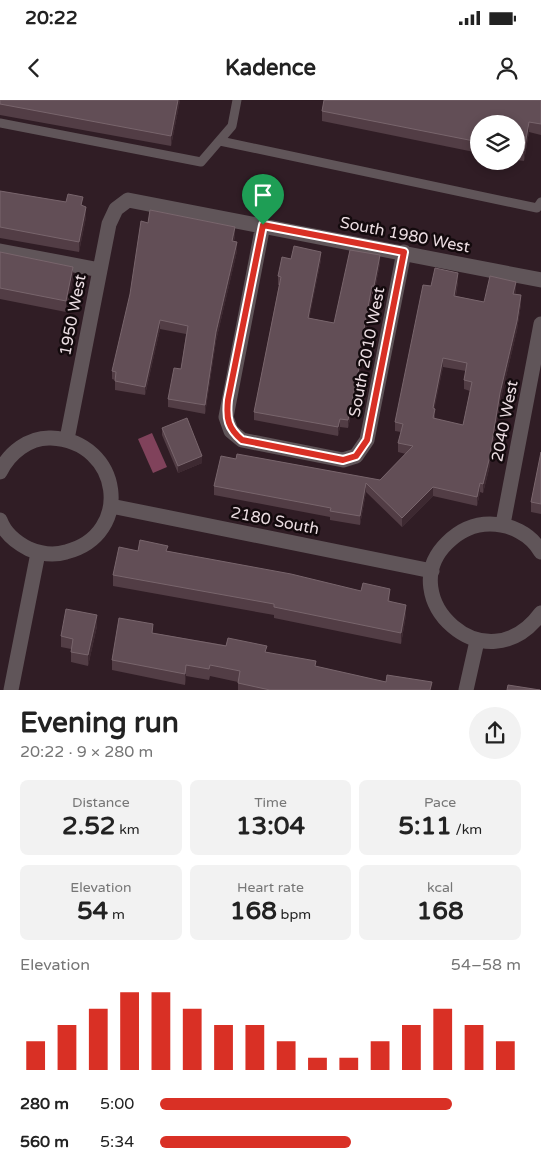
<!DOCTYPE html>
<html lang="en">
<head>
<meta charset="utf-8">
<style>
	:root { --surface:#fff; --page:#f2f2f2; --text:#222; --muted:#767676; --accent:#d93025 }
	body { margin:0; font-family:"Varela Round",sans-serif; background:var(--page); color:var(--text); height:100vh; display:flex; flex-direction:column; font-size:19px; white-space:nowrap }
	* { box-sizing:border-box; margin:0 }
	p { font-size:16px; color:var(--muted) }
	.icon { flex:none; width:28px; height:28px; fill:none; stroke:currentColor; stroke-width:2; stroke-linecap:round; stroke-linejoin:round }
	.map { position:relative; height:590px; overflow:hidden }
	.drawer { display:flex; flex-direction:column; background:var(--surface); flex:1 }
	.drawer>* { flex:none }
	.buttons { position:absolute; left:470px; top:15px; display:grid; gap:10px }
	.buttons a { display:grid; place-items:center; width:55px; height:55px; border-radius:50%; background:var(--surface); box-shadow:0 2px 8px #0003; font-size:25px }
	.pin { position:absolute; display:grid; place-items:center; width:42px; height:42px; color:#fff; margin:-51px -21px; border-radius:50% 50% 50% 0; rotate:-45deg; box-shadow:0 0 5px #0007 }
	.pin .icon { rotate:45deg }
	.round { display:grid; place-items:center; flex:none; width:52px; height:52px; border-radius:26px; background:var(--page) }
	.head { display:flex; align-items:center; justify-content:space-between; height:85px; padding:0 20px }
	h1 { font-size:28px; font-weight:700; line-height:38px }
	.figures { display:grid; grid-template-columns:repeat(3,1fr); gap:8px; height:85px; padding:5px 20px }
	.figures div { display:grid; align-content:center; border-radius:8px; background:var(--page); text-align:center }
	.figures b { font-size:25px; font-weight:700 }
	.figures small { font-size:14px; font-weight:400 }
	.figures p { font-size:14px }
	.chart { height:140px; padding:10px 20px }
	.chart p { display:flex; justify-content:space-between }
	.chart svg { width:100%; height:90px; margin-top:5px; stroke:var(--accent); stroke-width:6 }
	ul { padding:0 20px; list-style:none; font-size:16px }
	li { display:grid; grid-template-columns:80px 60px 1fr; align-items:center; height:38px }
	li i { height:12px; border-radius:6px; background:var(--accent) }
	.status { display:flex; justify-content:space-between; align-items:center; height:35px; padding:0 25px; background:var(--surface); direction:ltr }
	.status svg { height:14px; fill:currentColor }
	header { display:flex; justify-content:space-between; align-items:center; height:65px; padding:0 20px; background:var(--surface); font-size:22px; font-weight:700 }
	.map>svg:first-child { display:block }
	.water { fill:#80425b }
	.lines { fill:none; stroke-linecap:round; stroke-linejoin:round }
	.lane { stroke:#605559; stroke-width:9 }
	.street { stroke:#605559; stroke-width:15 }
	.wall { fill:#523d45; fill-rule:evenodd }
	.shaded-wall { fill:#3d2931 }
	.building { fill:#624e56; stroke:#78656c; fill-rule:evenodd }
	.route-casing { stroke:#fff; stroke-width:10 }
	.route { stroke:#d93025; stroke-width:6 }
	.labels { text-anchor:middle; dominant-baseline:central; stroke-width:5; stroke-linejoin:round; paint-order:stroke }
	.street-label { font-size:16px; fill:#ebdde2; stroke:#130a0d }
</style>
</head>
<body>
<div class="status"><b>20:22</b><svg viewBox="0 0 49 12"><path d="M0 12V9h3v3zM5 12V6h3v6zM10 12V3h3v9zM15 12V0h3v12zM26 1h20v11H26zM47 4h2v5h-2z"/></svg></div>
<header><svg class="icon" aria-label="back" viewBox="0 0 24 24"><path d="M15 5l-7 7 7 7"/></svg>Kadence<svg class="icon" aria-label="person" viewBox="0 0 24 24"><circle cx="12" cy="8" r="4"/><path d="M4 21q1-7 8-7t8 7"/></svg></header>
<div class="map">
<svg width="541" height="590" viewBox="0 0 541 590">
	<rect width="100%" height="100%" fill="#301d25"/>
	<!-- water -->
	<path class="water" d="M 152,333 L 167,367 L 153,373 L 138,339 Z"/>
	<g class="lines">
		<!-- lane -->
		<path class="lane" d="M 0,23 L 201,62 L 232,26 L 237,0
			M 220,41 L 537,108 L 541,102"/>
		<!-- street -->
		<path class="street" d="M 263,125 L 226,317 L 231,331 L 242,340 L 343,360 L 356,356 L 367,340 L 404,152
			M 0,151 L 100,170
			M 67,339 L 109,124 L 116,109 L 128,100 L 541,180
			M 0,372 C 9,353 29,337 51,338 C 122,341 134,435 66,452 C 53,456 41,454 29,449 C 17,443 5,434 0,420
			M 111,406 L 432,471
			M 503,424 L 541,224
			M 541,452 C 531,434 510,424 490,424 C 473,424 459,431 447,443 C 392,497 486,588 541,513
			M 11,590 L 38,453
			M 466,590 L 477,541"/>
	</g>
	<!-- wall -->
	<path class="wall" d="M 0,0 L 180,0 L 171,46 L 0,15 Z
		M 541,0 L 541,35 L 529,32 L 524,61 L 516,60 L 516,24 L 479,24 L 479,53 L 322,21 L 322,11 Z
		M 0,91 L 83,106 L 86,117 L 79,152 L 0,138 Z
		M 235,136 L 234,141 L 237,151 L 216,241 L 205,314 L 168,307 L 168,299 L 181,269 L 186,234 L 160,229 L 145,295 L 115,290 L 115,280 L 112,279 L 112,271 Z
		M 0,152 L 73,177 L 66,212 L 0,199 Z
		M 291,159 L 321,160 L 309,218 L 334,223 L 380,163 L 374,194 L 372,194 L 366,229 L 367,238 L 348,328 L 340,327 L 338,336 L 254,320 L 254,312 L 279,185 L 278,185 L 278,176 Z
		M 458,182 L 456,196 L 484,202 L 516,191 L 515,194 L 521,204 L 517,230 L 500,302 L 489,369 L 483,393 L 480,392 L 477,406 L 433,396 L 402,427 L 366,392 L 360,425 L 330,420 L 330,417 L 214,395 L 214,386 L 236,359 L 380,380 L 406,354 L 398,352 L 398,343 L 401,332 L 395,331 L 395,322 L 431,186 ZM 443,267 L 466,271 L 464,280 L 464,289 L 470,291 L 463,325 L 435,319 L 434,309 Z
		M 162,328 L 202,363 L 178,373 L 162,335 Z
		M 541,352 L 541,414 L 531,412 L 531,402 Z
		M 138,451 L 168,451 L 390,499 L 390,501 L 406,515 L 401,544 L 274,518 L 274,515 L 113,486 L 113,475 Z
		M 97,526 L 88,566 L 71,562 L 71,549 L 61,547 L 61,536 Z
		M 153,533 L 267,552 L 316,567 L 386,582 L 432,590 L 238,590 L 238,582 L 210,576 L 209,580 L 186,576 L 185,585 L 112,570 L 112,560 Z"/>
	<!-- shaded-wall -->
	<path class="shaded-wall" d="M 178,0 L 180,0 L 171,46 L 171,36 Z
		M 529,22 L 529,32 L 524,61 L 524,51 Z
		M 86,107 L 86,117 L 79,152 L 79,142 Z
		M 235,127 L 235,136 L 232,150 L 232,141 Z
		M 237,142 L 237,151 L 216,241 L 205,314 L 205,305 L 216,232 Z
		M 321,152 L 321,160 L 308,226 L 308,218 Z
		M 380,155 L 380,163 L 374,194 L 374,186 Z
		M 73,167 L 73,177 L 66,212 L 66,201 Z
		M 458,173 L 458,182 L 454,205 L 454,196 Z
		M 516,182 L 516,191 L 513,203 L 513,194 Z
		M 372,186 L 372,194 L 364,237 L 364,229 Z
		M 521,195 L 521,204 L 517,230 L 500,302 L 489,369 L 483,393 L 483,384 L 500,293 Z
		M 160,220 L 160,229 L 145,295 L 145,287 Z
		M 367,230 L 367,238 L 348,328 L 348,320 Z
		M 443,258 L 443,267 L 433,317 L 433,308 Z
		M 340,319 L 340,327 L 338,336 L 338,327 Z
		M 202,356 L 202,363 L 178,373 L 178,366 Z
		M 366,383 L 366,392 L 360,425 L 360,416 Z
		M 480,383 L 480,392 L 477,406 L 477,397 Z
		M 433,387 L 433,396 L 402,427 L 402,418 Z
		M 390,489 L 390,499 L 388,511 L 388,501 Z
		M 406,505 L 406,515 L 401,544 L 401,533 Z
		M 97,515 L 97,526 L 88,566 L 88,555 Z
		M 186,565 L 186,576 L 185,585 L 185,574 Z"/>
	<!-- building -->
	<path class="building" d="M 0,0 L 178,0 L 171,36 L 0,4 Z
		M 324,0 L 541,0 L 541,24 L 529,22 L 524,51 L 516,49 L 516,24 L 479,24 L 479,42 L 322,11 Z
		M 0,91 L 66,102 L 68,94 L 83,97 L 81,105 L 86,107 L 79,142 L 0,127 Z
		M 150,110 L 235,127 L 232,141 L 237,142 L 216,232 L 205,305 L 168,299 L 174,268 L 181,269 L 188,226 L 160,220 L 145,287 L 115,281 L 116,272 L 112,271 L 130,194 L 141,121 L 148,123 Z
		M 294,146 L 321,152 L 308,218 L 334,223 L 350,150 L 380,155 L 374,186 L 372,186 L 364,229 L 367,230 L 348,320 L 340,319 L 338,327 L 254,312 L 281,177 L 278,176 L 282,157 L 291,159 Z
		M 0,152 L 73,167 L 66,201 L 0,188 Z
		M 435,168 L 458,173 L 454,196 L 484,202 L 490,176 L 516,182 L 513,194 L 521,195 L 517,221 L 500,293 L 489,360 L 483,384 L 480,383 L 477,397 L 433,387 L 402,418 L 366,383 L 360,416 L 330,411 L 331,408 L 214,386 L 221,356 L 236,359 L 237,354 L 380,380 L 413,346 L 398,343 L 403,324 L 395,322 L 423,185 L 431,186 ZM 443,258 L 467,263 L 464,280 L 472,282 L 463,325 L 433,318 L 435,309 L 433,308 Z
		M 187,318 L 202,356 L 178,366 L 162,328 Z
		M 541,352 L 541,404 L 531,402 Z
		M 140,440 L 168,446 L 166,451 L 291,474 L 361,491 L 363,483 L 390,489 L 388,501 L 406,505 L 401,533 L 274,507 L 274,504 L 113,475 L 119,447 L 138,451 Z
		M 66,509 L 97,515 L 88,555 L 71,552 L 73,539 L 61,536 Z
		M 119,518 L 153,524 L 152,533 L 226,546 L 228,538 L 267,546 L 265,552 L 316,561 L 315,566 L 386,582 L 387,575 L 432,582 L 430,590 L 270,590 L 238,583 L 240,571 L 210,565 L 209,569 L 186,565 L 185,574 L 112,560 Z
		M 508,585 L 540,590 L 507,590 Z"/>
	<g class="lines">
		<!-- route casing -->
		<g class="route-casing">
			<path id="route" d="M 263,125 L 404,152 L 367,340 L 356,356 L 343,360 L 242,340 C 228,328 226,319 228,300 Z"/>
		</g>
		<!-- route -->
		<use href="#route" class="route"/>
	</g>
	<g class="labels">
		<!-- street labels -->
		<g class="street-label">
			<text transform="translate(405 135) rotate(11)">South 1980 West</text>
			<text transform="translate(73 215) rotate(-79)">1950 West</text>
			<text transform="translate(367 252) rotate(-79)">South 2010 West</text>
			<text transform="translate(505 321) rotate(-79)">2040 West</text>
			<text transform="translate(275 421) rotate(11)">2180 South</text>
		</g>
	</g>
</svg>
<div class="buttons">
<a><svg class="icon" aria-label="layers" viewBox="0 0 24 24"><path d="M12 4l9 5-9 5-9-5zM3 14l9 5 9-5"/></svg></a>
</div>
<div class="pin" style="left:263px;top:125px;background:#1e9e55"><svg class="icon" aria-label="arrive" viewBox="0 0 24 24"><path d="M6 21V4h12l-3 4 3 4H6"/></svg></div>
</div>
<section class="drawer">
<div class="head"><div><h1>Evening run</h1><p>20:22 · 9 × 280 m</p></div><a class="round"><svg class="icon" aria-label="share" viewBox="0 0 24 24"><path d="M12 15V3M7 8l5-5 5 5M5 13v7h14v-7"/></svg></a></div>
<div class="figures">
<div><p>Distance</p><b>2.52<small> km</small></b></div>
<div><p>Time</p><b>13:04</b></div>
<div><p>Pace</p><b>5:11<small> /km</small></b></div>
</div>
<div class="figures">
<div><p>Elevation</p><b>54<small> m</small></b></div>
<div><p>Heart rate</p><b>168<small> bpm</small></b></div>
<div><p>kcal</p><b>168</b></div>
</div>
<div class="chart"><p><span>Elevation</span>54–58 m</p>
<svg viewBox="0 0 160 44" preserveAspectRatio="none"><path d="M5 44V30M15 44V22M25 44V14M35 44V6M45 44V6M55 44V14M65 44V22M75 44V22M85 44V30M95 44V38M105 44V38M115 44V30M125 44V22M135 44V14M145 44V22M155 44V30"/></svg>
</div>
<ul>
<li><b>280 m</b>5:00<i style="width:81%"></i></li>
<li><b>560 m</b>5:34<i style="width:53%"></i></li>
</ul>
</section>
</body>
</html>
